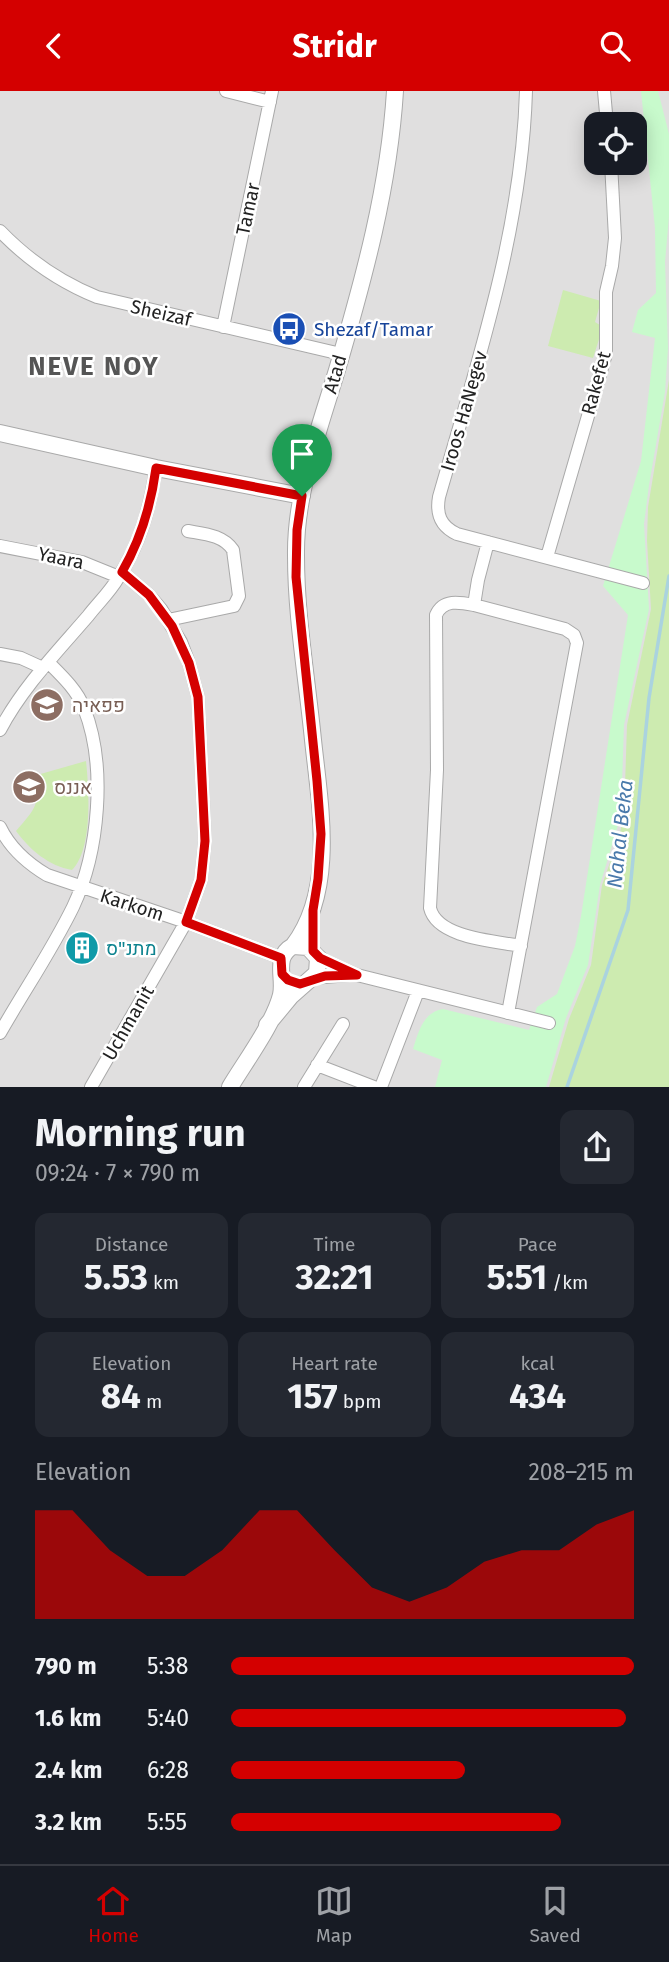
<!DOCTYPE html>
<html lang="en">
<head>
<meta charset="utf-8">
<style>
	:root { --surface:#171b24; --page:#242831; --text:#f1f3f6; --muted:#9ea1a6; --line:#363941; --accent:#d40000 }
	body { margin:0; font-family:"Fira Sans",Heebo,sans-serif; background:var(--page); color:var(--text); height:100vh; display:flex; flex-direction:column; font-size:26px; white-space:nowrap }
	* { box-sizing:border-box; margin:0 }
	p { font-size:23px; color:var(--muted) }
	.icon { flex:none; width:38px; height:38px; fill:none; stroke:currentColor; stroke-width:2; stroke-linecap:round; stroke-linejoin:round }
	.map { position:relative; height:996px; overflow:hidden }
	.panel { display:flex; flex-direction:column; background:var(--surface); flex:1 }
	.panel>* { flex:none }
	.controls { position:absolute; left:584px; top:21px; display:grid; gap:14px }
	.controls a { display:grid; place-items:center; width:63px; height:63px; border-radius:14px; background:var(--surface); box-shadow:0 4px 18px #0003; font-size:35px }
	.pin { position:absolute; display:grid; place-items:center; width:60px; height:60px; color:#fff; margin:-72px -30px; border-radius:50% 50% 50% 0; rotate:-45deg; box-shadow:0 0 7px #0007 }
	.pin .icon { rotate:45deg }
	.round { display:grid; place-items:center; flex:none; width:74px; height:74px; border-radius:14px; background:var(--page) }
	.overview { display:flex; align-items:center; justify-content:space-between; height:119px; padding:0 35px }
	h1 { font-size:38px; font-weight:700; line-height:52px }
	.metrics { display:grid; grid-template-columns:repeat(3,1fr); gap:10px; height:119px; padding:7px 35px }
	.metrics div { display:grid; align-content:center; border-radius:14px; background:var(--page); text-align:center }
	.metrics b { font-size:35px; font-weight:700 }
	.metrics small { font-size:19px; font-weight:400 }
	.metrics p { font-size:19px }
	.chart { height:196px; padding:14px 35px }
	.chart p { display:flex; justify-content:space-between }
	.chart svg { width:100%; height:126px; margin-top:7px; fill:var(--accent); opacity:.7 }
	ul { padding:0 35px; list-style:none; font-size:23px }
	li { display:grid; grid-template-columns:112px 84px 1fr; align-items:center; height:52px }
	li i { height:18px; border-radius:9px; background:var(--accent) }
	header { display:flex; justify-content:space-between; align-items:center; height:91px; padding:0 35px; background:var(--accent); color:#fff; font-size:32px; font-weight:700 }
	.menu { display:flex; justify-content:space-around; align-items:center; height:98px; border-top:2px solid var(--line); background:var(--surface); font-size:19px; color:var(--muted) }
	.menu a { display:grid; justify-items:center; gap:4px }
	.menu .active { color:var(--accent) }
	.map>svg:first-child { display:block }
	.residential { fill:#e0dfdf; fill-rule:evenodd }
	.grass { fill:#cdebb0 }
	.park { fill:#c8facc }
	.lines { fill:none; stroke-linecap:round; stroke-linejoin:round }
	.stream { stroke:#aad3df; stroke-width:3.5 }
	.minor-casing { stroke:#a9a9a9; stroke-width:14 }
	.tertiary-casing { stroke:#a9a9a9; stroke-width:18 }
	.minor { stroke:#fff; stroke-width:12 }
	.tertiary { stroke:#fff; stroke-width:16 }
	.route-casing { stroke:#fff; stroke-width:14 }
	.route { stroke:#d40000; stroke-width:9 }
	.labels { text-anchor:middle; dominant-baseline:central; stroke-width:5; stroke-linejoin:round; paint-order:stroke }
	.street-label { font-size:19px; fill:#222; stroke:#fff }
	.transit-label { font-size:19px; fill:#164399; stroke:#fff; text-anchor:start }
	.education-label { font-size:19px; fill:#785e54; stroke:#fff; text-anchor:start }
	.culture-label { font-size:19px; fill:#0d838f; stroke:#fff; text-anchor:start }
	.water-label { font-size:21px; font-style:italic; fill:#4a7aab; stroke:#fff }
	.district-label { font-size:26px; font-weight:bold; letter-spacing:2px; fill:#555; stroke:#fff }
</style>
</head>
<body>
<header><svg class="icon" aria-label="back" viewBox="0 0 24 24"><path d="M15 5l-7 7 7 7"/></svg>Stridr<svg class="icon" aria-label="search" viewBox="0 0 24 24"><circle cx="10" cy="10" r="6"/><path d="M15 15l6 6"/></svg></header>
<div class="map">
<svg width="669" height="996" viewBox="0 0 669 996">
	<rect width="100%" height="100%" fill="#f2efe9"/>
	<!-- residential -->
	<path class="residential" d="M 0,0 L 669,0 L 669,996 L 0,996 ZM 597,33 L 635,33 L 635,72 L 597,72 Z"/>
	<!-- grass -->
	<path class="grass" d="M 563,199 L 601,210 L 595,231 L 603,236 L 593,267 L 548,255 Z
		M 669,289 L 669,996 L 549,996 L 569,928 L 591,874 L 602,794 L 618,749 L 624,725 L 627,634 L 651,518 L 647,450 L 648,416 Z
		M 86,670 C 89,698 93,758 72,779 C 49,775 30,759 16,740 C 36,717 39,715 37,684 Z"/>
	<!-- park -->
	<path class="park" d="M 641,0 L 658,0 L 669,43 L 669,125 L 665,171 L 668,257 L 665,301 L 649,394 L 644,433 L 649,518 L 624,634 L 621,724 L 600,794 L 588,874 L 566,927 L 546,996 L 435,996 L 442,969 L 413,958 C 418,942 423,921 443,918 L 529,939 L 537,916 L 557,903 L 575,855 L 581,825 L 628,524 L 603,495 L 641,370 L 655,247 L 632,241 L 638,219 L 656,202 L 655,137 Z"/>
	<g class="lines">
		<!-- stream -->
		<path class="stream" d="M 567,996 L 628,819 L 649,607 L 669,485"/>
		<!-- minor casing -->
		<g class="minor-casing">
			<path id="minor" d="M 226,0 L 270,11
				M 526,0 C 522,139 477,273 439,406 C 436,423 440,435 457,443 L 643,492
				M 604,0 L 607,33
				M 0,140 C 28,169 60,191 97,206 L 341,263
				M 223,236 L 272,0
				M 488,451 L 478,489 L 474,514 C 459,511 443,508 436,524 L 437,679 L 430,817 C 437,847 495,850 521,855
				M 0,455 L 82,471 L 119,486
				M 547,466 L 606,263 L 606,201 L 612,175 L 615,147 L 611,72
				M 474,514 L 565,538 L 574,544 L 577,552 L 508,922
				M 168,529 L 234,515 L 239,505 L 233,459 C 223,444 205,443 188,440
				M 0,563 L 21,567 L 43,577
				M 0,639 C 22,597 57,561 88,525 C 98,512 110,501 118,487 C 140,453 150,417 156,377
				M 0,736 C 10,757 27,772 47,784 L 186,831 L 281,867
				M 315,862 L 324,869 L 357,884 L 549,932
				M 313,887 L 349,884
				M 0,942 C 24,900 52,859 73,816 C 99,761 107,675 84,617 C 77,599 62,585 48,571
				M 317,974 L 374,996
				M 91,996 L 186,831 L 201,789 L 205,750 L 198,606 L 189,572 L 181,551 L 161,518 L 149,504 L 122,481
				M 304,996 L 343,933
				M 381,996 L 418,900"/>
		</g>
		<!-- tertiary casing -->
		<g class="tertiary-casing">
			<path id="tertiary" d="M 0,342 L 156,377 L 302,405
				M 293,855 C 336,799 320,715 313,649 C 307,588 296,526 296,465 C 295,402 319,339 337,279 C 364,187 389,96 395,0
				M 230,996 C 245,971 274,932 281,904 C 285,886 273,866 293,855 L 308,856 L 318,867 L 317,882 L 291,905 L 267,934"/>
		</g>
		<!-- minor -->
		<use href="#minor" class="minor"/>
		<!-- tertiary -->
		<use href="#tertiary" class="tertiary"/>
	</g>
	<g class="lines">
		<!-- route casing -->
		<g class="route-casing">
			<path id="route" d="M 156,377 L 302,405 L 297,439 L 296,486 L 317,690 L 321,743 L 318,788 L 313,819 L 313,860 L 320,867 L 357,884 L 325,885 L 300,893 L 288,889 L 282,883 L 281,867 L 186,831 L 201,789 L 205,750 L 198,606 L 189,572 L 172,535 L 149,504 L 122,481 C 141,448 151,415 156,377 Z"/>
		</g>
		<!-- route -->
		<use href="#route" class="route"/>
	</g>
	<!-- icons -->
	<defs>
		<g id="bus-disc" transform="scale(1.75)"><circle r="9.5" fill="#1a4fb4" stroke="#fff"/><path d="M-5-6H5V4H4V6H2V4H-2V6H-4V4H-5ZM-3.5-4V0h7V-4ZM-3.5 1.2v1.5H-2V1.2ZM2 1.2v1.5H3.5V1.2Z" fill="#fff"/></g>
		<g id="school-disc" transform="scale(1.75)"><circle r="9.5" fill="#8d6e63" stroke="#fff"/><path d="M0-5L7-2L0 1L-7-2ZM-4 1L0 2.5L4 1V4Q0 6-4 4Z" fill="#fff"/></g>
		<g id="building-disc" transform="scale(1.75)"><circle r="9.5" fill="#0f9aa8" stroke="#fff"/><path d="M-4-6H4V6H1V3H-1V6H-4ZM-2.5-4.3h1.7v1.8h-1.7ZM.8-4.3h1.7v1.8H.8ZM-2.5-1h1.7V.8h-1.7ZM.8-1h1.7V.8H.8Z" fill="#fff"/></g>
	</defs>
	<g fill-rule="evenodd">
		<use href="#bus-disc" x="289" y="238"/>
		<use href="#school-disc" x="47" y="614"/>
		<use href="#school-disc" x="29" y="696"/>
		<use href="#building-disc" x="82" y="857"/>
	</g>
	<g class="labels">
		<!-- street labels -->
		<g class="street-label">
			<text transform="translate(248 118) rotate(-78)">Tamar</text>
			<text transform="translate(161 222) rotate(13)">Sheizaf</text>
			<text transform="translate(335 283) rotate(-74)">Atad</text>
			<text transform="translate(596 292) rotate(-75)">Rakefet</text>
			<text transform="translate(464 320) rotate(-74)">Iroos HaNegev</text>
			<text transform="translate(61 467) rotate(12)">Yaara</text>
			<text transform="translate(132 814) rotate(18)">Karkom</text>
			<text transform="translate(128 932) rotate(-60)">Uchmanit</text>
		</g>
		<!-- transit labels -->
		<g class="transit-label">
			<text x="314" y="238">Shezaf/Tamar</text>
		</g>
		<!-- education labels -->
		<g class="education-label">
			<text x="72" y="614">פפאיה</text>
			<text x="54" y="696">אננס</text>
		</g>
		<!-- culture labels -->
		<g class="culture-label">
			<text x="106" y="857">מתנ"ס</text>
		</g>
		<!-- water labels -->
		<g class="water-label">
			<text transform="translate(620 743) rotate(-84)">Nahal Beka</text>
		</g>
		<!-- district labels -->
		<g class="district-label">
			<text x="94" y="275">NEVE NOY</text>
		</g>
	</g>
</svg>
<div class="controls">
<a><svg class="icon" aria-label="locate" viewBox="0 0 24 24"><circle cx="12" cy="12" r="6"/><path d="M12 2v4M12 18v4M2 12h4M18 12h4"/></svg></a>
</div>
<div class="pin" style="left:302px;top:405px;background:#1e9e55"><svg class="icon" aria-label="arrive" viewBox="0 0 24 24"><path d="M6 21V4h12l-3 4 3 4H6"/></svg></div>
</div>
<section class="panel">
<div class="overview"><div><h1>Morning run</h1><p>09:24 · 7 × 790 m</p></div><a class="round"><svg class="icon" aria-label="share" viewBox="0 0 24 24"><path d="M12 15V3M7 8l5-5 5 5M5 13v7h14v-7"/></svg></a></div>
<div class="metrics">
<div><p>Distance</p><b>5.53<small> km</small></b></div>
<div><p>Time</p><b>32:21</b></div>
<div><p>Pace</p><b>5:51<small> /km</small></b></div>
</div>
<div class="metrics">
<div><p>Elevation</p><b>84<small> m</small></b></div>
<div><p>Heart rate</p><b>157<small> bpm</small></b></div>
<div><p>kcal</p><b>434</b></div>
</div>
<div class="chart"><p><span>Elevation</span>208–215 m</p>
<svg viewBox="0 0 160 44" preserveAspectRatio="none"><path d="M0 44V6L10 6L20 20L30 29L40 29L50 20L60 6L70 6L80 20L90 33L100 38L110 33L120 24L130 20L140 20L150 11L160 6V44z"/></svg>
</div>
<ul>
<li><b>790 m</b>5:38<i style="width:100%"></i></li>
<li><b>1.6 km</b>5:40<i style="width:98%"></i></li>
<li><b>2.4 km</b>6:28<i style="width:58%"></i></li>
<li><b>3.2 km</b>5:55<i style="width:82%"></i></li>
</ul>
</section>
<nav class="menu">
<a class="active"><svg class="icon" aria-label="home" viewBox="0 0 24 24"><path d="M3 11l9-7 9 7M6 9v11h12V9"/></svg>Home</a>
<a><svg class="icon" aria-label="map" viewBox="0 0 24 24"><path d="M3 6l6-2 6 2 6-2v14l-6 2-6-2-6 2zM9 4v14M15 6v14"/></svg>Map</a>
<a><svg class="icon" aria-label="saved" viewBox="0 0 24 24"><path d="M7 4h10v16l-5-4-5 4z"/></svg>Saved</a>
</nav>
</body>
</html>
